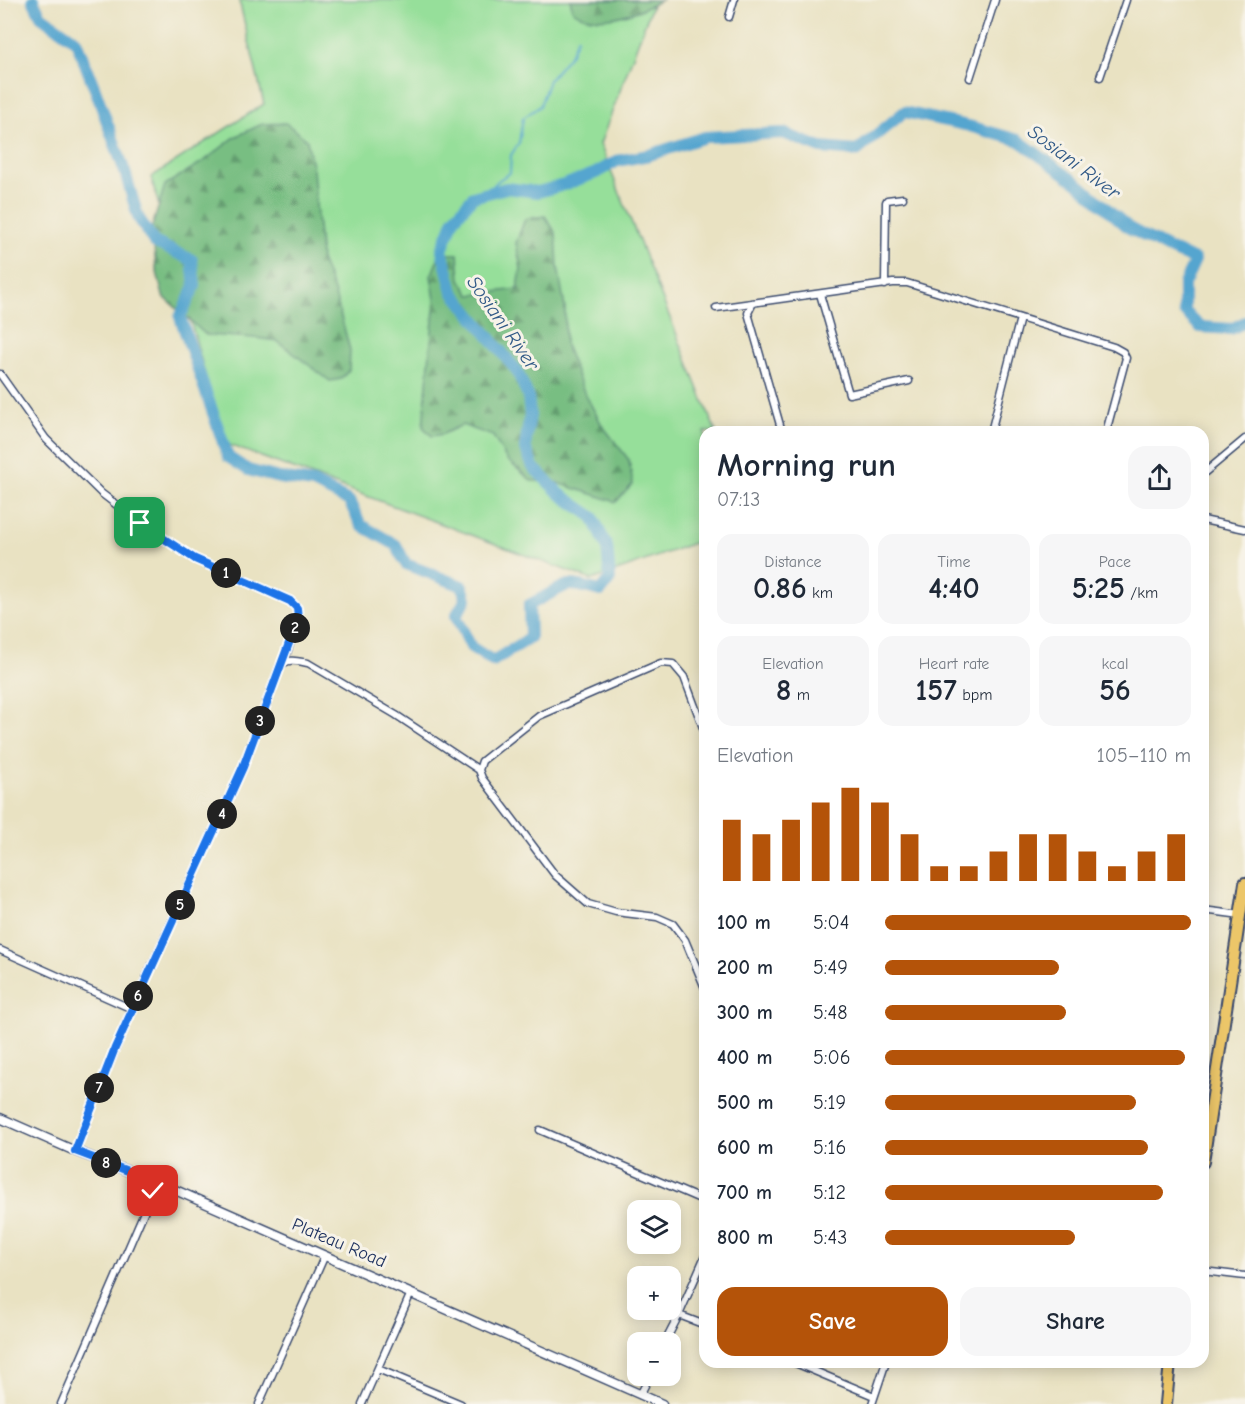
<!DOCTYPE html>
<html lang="en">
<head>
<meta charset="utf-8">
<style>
	:root { --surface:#fff; --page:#f6f6f7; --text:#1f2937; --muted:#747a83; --accent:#b45309 }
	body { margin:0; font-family:"Comic Neue",sans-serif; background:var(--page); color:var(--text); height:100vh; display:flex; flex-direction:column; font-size:22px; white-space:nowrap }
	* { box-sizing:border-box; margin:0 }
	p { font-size:20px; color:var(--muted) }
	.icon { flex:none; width:33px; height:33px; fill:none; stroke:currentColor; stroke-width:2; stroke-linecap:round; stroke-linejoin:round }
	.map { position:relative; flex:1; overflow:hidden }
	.panel { position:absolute; left:699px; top:426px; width:510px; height:942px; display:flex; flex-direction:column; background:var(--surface); border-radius:18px; box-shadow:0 3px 15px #0003 }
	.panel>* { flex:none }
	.fabs { position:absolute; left:627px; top:1200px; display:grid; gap:12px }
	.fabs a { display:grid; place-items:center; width:54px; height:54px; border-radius:12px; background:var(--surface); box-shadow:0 3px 15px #0003; font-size:30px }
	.pin { position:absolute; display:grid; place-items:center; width:51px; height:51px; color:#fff; margin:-26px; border-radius:12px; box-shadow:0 3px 9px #0006 }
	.km { position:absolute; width:30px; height:30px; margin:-15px; border-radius:50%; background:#222; color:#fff; font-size:16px; line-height:30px; text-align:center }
	.round { display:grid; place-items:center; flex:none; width:63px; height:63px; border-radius:18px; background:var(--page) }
	.overview { display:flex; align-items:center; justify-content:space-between; height:102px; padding:0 18px }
	h1 { font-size:33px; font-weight:700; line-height:45px }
	.metrics { display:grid; grid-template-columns:repeat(3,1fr); gap:9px; height:102px; padding:6px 18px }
	.metrics div { display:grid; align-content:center; border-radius:15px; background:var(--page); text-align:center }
	.metrics b { font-size:30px; font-weight:700 }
	.metrics small { font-size:16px; font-weight:400 }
	.metrics p { font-size:16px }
	.chart { height:168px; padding:12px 18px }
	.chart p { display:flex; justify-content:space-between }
	.chart svg { width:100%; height:108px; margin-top:6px; stroke:var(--accent); stroke-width:6 }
	.button { display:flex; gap:12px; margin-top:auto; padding:12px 18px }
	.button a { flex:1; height:69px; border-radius:18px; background:var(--accent); color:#fff; font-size:24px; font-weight:700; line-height:69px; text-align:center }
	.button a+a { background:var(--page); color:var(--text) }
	ul { padding:0 18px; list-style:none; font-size:20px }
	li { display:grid; grid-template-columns:96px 72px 1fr; align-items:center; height:45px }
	li i { height:15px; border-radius:8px; background:var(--accent) }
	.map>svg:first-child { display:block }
	.green { fill:#96df9a; stroke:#58877c; stroke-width:1.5 }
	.forest { fill:url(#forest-firs); stroke:#4a7670; stroke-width:1.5 }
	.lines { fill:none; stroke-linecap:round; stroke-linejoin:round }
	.stream { stroke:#54a5cf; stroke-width:2 }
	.river { stroke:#54a5cf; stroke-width:12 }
	.minor-casing { stroke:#3a4a6d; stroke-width:9 }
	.tertiary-casing { stroke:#3a4a6d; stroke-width:11 }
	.trunk-casing { stroke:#3a4a6d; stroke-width:14 }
	.minor { stroke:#fff; stroke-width:6 }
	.tertiary { stroke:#fff; stroke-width:8 }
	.trunk { stroke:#ecc669; stroke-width:10 }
	.route-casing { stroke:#fff; stroke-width:12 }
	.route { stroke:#1a73e8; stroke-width:8 }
	.labels { text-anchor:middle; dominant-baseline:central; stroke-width:6; stroke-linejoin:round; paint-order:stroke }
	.street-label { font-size:18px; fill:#1b2f5e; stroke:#f7f3e8 }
	.water-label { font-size:20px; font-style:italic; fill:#2f5886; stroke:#f7f3e8 }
</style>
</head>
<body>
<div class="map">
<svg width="1245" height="1404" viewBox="0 0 1245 1404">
	<defs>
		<pattern id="forest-firs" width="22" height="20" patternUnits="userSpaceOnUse" patternTransform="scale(1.5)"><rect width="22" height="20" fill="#78be82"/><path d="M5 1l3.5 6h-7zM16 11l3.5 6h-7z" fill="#629b6e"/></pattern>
	</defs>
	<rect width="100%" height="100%" fill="#f7f3e8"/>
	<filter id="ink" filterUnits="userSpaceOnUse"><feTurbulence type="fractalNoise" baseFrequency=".0167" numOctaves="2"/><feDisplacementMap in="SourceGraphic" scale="12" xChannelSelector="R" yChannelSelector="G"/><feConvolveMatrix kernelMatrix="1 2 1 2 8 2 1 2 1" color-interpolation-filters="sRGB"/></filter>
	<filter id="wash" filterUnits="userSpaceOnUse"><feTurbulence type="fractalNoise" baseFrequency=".008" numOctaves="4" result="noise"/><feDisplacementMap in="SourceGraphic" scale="24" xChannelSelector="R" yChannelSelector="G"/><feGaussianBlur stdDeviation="1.35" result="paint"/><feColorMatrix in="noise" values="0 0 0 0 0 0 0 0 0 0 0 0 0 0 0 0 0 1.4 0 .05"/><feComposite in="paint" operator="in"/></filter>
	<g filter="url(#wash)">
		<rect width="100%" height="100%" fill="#e9e2c2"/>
		<!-- green -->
		<path class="green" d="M 239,0 L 654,0 L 600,144 L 716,432 L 705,432 L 705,539 L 592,580 L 224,443 L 151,177 L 264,104 Z"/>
		<!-- forest -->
		<path class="forest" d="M 570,0 L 661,0 C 638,13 596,28 573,11 Z
			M 286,123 L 307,140 L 313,170 L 321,260 L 334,291 L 350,350 L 349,370 L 341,379 L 330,381 L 277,341 L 256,338 L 206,335 L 163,296 L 156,268 L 152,227 L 165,185 L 204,161 L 235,137 L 262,124 Z
			M 545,216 L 556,233 L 558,267 L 565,308 L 565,345 L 584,392 L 602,425 L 629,460 L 633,484 L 616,502 L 555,482 L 532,481 L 507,460 L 493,436 L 462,425 L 443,434 L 432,436 L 423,427 L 435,299 L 431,276 L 440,254 L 458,254 L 460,279 L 470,295 L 518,289 L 521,268 L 516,243 L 525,219 Z"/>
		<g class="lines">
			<!-- stream -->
			<path class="stream" d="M 490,193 C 493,182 501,179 510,173 L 511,155 L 519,143 L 523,118 L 540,106 L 549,80 L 570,55 L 577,38"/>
			<!-- river -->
			<path class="river" d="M 33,0 L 41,16 L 76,41 L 95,89 L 125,172 L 138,217 L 154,242 L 192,260 L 195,286 L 180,317 L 228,457 L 248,470 L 279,478 L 313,483 L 349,501 L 361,525 L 396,545 L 406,564 L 462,586 L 466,599 L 456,616 L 471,647 L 493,661 L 530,638 L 529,605 C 537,601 563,586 568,585 C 579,584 590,589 601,591 L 610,579 L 607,547 L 593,517 L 560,494 L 533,467 L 525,447 L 530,415 L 528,396 L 517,371 L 453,292 L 442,250 L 454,219 L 473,197 L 506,188 L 538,192 L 564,185 L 596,173 L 617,161 L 649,155 L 705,137 L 783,133 L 821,148 L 857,151 L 904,112 L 969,126 L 1018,140 L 1080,185 L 1129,228 L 1167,248 L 1195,260 L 1184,284 L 1184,311 L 1200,327 L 1231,329 L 1245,322"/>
		</g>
	</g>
	<g filter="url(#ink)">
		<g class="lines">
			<!-- minor casing -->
			<g class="minor-casing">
				<path id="minor" d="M 729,17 L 734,0
					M 1100,77 L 1126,0
					M 970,78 L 995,0
					M 885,285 L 886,202 L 887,200 L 903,198
					M 820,294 L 849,394 L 909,381
					M 753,303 L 748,313 L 782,432
					M 716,308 L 893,283 L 907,283 L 1114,347 L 1123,352 L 1126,358 L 1106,432
					M 0,374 L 46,439 L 101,493 L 140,523 L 195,559 L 290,601 L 297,608 L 298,619 L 284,662
					M 991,432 L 1020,318
					M 1203,474 L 1245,439
					M 1203,520 L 1245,529
					M 479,770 L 482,761 L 539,716 L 661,663 L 673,664 L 684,677 L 705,733
					M 1203,910 L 1241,915
					M 0,950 L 132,1009 L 102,1081 L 75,1151
					M 132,1009 L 243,767 L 280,666 C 288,658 297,661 308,663 L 396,715 L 479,770 L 482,778 L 555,875 L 588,904 L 616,912 L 657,917 L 673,924 L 685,940 L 705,988
					M 540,1130 L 705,1201
					M 1203,1271 L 1245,1276
					M 679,1315 L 705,1256
					M 665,1342 L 679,1315 L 705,1325
					M 793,1362 L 874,1396
					M 378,1369 L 461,1404
					M 640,1395 L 650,1376
					M 61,1404 L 157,1182
					M 259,1404 L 325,1255
					M 362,1404 L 411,1293
					M 872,1404 L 886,1362"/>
			</g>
			<!-- tertiary casing -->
			<g class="tertiary-casing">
				<path id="tertiary" d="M 0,1118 L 75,1151 L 157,1182 L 662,1404"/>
			</g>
			<!-- trunk casing -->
			<g class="trunk-casing">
				<path id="trunk" d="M 1203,1162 L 1245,883
					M 1166,1404 L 1170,1362"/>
			</g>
			<!-- minor -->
			<use href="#minor" class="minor"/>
			<!-- tertiary -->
			<use href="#tertiary" class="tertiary"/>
			<!-- trunk -->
			<use href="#trunk" class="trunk"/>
		</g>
	</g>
	<g class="lines" filter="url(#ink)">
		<!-- route casing -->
		<g class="route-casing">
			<path id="route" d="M 140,523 L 195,559 L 290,601 L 297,608 L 298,619 L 243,767 L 115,1048 L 75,1151 L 157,1182 L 153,1191"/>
		</g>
		<!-- route -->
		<use href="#route" class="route"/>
	</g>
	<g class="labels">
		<!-- street labels -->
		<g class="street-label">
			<text transform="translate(339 1243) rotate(23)">Plateau Road</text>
		</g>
		<!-- water labels -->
		<g class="water-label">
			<text transform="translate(1074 162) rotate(37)">Sosiani River</text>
			<text transform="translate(503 323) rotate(55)">Sosiani River</text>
		</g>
	</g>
</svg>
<div class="fabs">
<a><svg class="icon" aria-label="layers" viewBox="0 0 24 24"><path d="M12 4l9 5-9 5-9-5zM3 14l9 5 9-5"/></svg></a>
<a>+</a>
<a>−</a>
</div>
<div class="pin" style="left:140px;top:523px;background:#1e9e55"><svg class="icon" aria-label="arrive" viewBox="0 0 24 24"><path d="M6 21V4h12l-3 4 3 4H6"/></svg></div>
<div class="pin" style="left:153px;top:1191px;background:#d93025"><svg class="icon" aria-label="check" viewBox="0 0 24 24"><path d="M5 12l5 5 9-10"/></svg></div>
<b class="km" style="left:226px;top:573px">1</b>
<b class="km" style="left:295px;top:628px">2</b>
<b class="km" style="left:260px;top:721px">3</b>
<b class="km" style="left:222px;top:814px">4</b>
<b class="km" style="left:180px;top:905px">5</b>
<b class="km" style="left:138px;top:996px">6</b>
<b class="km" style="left:99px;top:1088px">7</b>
<b class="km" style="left:106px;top:1163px">8</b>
<section class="panel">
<div class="overview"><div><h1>Morning run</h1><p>07:13</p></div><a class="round"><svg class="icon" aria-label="share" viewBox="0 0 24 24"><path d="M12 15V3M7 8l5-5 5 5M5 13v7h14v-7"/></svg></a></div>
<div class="metrics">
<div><p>Distance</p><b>0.86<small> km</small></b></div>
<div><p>Time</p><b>4:40</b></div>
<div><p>Pace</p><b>5:25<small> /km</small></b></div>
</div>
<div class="metrics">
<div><p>Elevation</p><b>8<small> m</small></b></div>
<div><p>Heart rate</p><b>157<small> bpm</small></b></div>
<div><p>kcal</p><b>56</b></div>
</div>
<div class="chart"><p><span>Elevation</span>105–110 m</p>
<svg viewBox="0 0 160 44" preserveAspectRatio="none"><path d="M5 44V19M15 44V25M25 44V19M35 44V12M45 44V6M55 44V12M65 44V25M75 44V38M85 44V38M95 44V32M105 44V25M115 44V25M125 44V32M135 44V38M145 44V32M155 44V25"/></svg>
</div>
<ul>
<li><b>100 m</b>5:04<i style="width:100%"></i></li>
<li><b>200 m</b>5:49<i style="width:57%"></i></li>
<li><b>300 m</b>5:48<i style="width:59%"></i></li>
<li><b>400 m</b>5:06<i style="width:98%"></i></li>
<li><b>500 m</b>5:19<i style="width:82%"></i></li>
<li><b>600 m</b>5:16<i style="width:86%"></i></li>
<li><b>700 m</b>5:12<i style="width:91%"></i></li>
<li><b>800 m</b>5:43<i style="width:62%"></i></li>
</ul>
<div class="button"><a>Save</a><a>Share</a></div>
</section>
</div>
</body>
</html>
